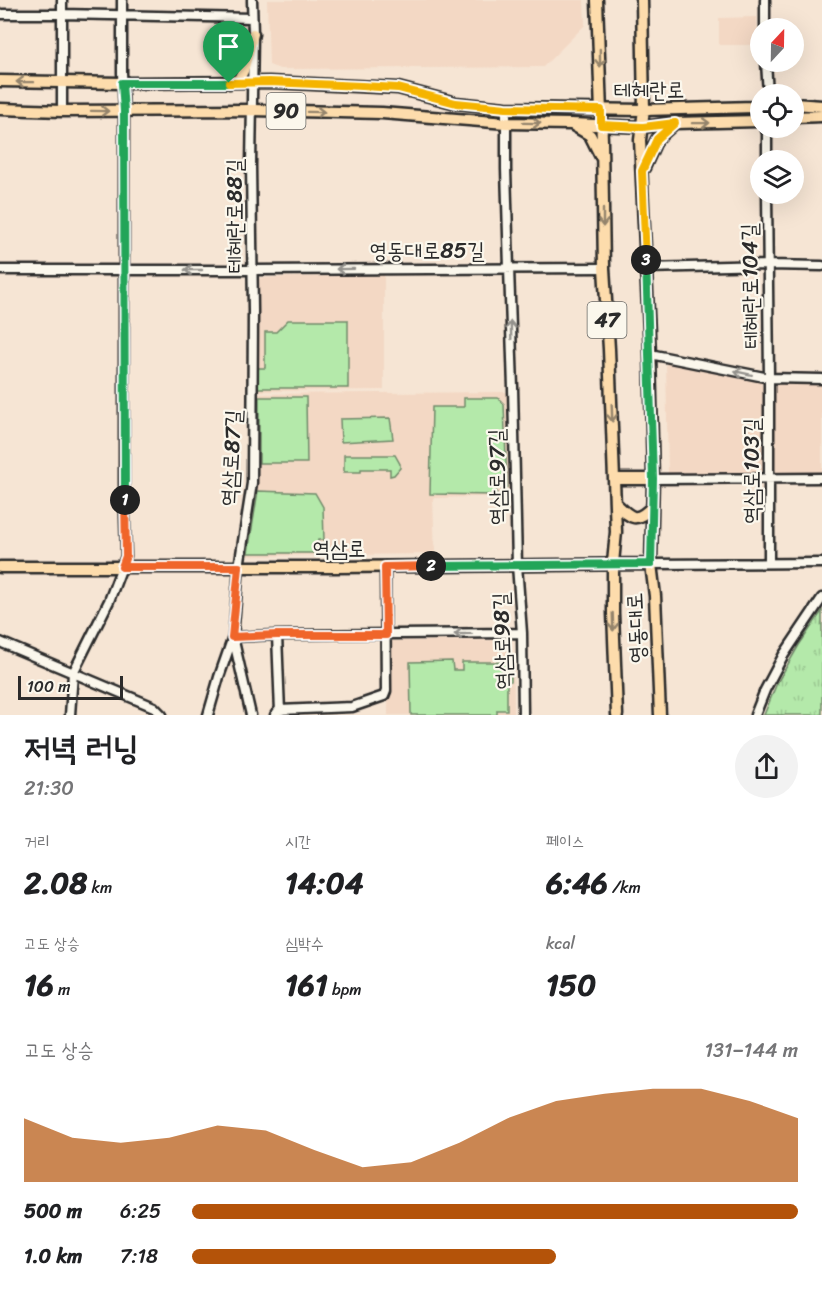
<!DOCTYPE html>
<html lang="ko">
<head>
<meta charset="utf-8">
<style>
	:root { --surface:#fff; --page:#f2f2f2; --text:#202124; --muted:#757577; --accent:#b45309 }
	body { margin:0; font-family:Sriracha,"Poor Story",sans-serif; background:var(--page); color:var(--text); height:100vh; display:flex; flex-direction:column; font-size:22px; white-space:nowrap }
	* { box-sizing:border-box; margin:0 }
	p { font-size:20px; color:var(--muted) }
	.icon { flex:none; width:33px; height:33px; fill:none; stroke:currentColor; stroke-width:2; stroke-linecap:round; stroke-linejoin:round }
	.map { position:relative; height:715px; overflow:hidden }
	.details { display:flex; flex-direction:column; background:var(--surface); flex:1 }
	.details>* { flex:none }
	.needle { width:39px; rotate:22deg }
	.tools { position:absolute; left:750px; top:18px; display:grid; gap:12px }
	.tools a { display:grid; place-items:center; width:54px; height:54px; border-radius:50%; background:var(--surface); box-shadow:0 6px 24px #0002; font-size:30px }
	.scale { position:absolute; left:18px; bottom:15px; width:105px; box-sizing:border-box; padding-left:6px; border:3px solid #2b2b2b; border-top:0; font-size:16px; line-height:21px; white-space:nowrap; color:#2b2b2b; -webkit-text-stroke:4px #fbf7ec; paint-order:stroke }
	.pin { position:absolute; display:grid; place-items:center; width:51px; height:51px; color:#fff; margin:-62px -26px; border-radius:50% 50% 50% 0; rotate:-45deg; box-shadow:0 0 6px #0007 }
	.pin .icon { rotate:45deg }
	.km { position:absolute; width:30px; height:30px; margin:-15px; border-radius:50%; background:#222; color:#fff; font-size:16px; line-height:30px; text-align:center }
	.round { display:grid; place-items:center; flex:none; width:63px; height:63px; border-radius:32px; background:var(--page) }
	.headline { display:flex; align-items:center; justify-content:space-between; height:102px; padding:0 24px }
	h1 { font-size:33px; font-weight:800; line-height:45px }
	.stats { display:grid; grid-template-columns:repeat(3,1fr); gap:9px; height:102px; padding:6px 24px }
	.stats div { display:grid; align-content:center }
	.stats b { font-size:30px; font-weight:800 }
	.stats small { font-size:16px; font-weight:400 }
	.stats p { font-size:16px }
	.chart { height:168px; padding:12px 24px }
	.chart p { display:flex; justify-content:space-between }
	.chart svg { width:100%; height:108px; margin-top:6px; fill:var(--accent); opacity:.7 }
	ul { padding:0 24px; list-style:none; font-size:20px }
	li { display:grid; grid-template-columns:96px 72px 1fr; align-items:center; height:45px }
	li i { height:15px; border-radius:8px; background:var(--accent) }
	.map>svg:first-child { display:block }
	.built { fill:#f3d8c4 }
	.green { fill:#b4e9aa; stroke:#708a6a; stroke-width:1.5 }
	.park { fill:url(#park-tufts); stroke:#708a6a; stroke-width:1.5 }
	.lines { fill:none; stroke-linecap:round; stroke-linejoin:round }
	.minor-casing { stroke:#2b2b2b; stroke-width:13 }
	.major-casing { stroke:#2b2b2b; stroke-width:15 }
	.minor { stroke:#fbf7ec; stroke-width:8 }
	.major { stroke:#fddcac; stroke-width:10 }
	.oneway { stroke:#94846c }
	.oneway2 { stroke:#93918c }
	.split-1-casing { stroke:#fff; stroke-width:12 }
	.split-2-casing { stroke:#fff; stroke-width:12 }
	.split-3-casing { stroke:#fff; stroke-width:12 }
	.split-4-casing { stroke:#fff; stroke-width:12 }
	.split-1 { stroke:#22a559; stroke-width:8 }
	.split-2 { stroke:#f0652b; stroke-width:8 }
	.split-3 { stroke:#22a559; stroke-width:8 }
	.split-4 { stroke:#f5b400; stroke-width:8 }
	.labels { text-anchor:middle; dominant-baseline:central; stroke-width:4.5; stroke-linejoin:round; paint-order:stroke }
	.shield { fill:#fbf7ec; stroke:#696865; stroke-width:1.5 }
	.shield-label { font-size:21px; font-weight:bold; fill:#2b2b2b }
	.street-label { font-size:22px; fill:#2b2b2b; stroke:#fbf7ec }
</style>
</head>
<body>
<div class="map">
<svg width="822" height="715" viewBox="0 0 822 715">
	<defs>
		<pattern id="park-tufts" width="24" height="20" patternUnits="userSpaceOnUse" patternTransform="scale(1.5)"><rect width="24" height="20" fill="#b4e9aa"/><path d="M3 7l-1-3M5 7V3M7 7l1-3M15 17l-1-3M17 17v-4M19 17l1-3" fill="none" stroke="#9bc892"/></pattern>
	</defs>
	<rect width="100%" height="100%" fill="#f6e5d4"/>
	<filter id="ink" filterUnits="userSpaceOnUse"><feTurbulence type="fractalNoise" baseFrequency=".0167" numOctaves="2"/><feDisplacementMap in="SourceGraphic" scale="12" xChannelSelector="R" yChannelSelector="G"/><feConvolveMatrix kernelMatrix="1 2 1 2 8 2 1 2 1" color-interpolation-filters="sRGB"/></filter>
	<g filter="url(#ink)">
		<!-- built -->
		<path class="built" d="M 267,0 L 584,0 L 585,25 L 543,67 L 280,69 L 269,65 Z
			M 757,17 L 758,45 L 719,45 L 719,18 Z
			M 384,275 L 384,390 L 257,391 L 255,278 Z
			M 666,360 L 753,378 L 761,382 L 763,388 L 764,470 L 761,475 L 668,474 Z
			M 822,382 L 822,474 L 775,477 L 771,473 L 772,383 Z
			M 509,392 L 511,496 L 433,498 L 435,554 L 245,556 L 257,484 L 256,394 Z
			M 513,640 L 514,715 L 388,715 L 389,641 Z"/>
		<!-- green -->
		<path class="green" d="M 288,320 L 348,320 L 348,388 L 258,388 L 258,368 L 265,368 L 265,332 L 276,332 Z
			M 259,397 L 306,397 L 307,463 L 259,463 Z
			M 464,398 L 498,398 L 504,404 L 507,487 L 496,488 L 497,495 L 430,494 L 432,407 L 464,407 Z
			M 390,418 L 393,439 L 341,442 L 340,419 Z
			M 344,455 L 395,455 L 400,464 L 400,468 L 394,475 L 390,476 L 390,469 L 361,469 L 361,472 L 344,472 Z
			M 258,491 L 315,493 L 323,507 L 324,540 L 318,540 L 318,553 L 248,553 Z
			M 452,661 L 453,670 L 462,670 L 462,662 L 511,662 L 511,681 L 507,682 L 507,710 L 497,710 L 497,715 L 411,715 L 410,662 Z"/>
		<!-- park -->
		<path class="park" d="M 822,611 L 822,715 L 764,715 L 777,683 L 799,645 Z"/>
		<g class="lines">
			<!-- minor casing -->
			<g class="minor-casing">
				<path id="minor" d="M 765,0 L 765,28
					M 0,14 L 62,14 L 252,18
					M 766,62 L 768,94
					M 506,108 L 506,169 L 509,268 L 513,388 L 517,565 L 522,633 L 523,715
					M 62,111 L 62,0
					M 765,128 L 767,133 L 767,160
					M 767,194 L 769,378 L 769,563
					M 647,268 L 768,265 L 822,266
					M 0,270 L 252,270 L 604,268
					M 650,354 L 769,378 L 822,379
					M 653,479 L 822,478
					M 651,564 L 822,563
					M 277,635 L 280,712
					M 0,642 L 154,707 L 162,715
					M 70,715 L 73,673 L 109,601 L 126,556 L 124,484 L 124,111 L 122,73 L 122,0
					M 208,715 L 219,677 L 233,637 L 239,567 L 252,483 L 253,311 L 251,165 L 253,34 L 252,0
					M 251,715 L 233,637 L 277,635 L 522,633
					M 275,715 L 279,710 L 352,707 L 384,696 L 386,691 L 385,567
					M 755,715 L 765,690 L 783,656 L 822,598"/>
			</g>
			<!-- major casing -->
			<g class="major-casing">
				<path id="major" d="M 597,0 L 602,141 L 604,268 L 609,349 L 616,532 L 613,563 L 613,613 L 617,715
					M 642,0 L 644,110 L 640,140 L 650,354 L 653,479 L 651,564 L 655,596 L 660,715
					M 0,81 L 122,83 L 269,82 L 398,88 L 456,103 L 506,108 L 644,110 L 754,107 L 760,105
					M 230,83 L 239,79 L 243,71 L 253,34
					M 794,104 L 822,106
					M 0,109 L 62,111 L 252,110 L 382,113 L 506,123 L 571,124 L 643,127 L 675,123 L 760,121
					M 794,117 L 822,116
					M 573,125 L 590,135 L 601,157
					M 644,168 L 657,139 L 675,123
					M 615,479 L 653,479
					M 615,503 C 631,518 635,524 652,507
					M 0,567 L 336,567 L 651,564"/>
			</g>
			<!-- minor -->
			<use href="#minor" class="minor"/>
			<!-- major -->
			<use href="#major" class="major"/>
		</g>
		<!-- one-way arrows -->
		<defs><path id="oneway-shaft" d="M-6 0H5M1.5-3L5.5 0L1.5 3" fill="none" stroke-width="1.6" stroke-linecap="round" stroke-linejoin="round" transform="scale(1.5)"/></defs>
		<g class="oneway">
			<use href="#oneway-shaft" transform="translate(600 58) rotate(89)"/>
			<use href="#oneway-shaft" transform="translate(25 82) rotate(-179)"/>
			<use href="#oneway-shaft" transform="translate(100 111) rotate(1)"/>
			<use href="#oneway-shaft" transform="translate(316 112) rotate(1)"/>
			<use href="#oneway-shaft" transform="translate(532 123) rotate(1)"/>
			<use href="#oneway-shaft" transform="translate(701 123) rotate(-1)"/>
			<use href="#oneway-shaft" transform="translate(603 218) rotate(90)"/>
			<use href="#oneway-shaft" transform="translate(612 413) rotate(88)"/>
			<use href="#oneway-shaft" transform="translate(613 622) rotate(88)"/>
		</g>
		<g class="oneway2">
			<use href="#oneway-shaft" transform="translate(345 269) rotate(179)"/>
			<use href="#oneway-shaft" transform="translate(193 270) rotate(180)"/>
			<use href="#oneway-shaft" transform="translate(511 330) rotate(-92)"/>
			<use href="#oneway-shaft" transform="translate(743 373) rotate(-168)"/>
			<use href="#oneway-shaft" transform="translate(463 634) rotate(179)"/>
		</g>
	</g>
	<g class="lines" filter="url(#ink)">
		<!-- split-1 casing -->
		<g class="split-1-casing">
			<path id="split-1" d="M 125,500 L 124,111 L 122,83 L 229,83"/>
		</g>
		<!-- split-2 casing -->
		<g class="split-2-casing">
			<path id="split-2" d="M 125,500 L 126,556 L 122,567 L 239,567 L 232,637 L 277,635 L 386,635 L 385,567 L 431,566"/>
		</g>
		<!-- split-3 casing -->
		<g class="split-3-casing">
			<path id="split-3" d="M 431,566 L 651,564 L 653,479 L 646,260"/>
		</g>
		<!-- split-4 casing -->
		<g class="split-4-casing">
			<path id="split-4" d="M 229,83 L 269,82 L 362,86 L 398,88 L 456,103 L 506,108 L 601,110 L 601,125 L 643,127 L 675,123 L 657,139 L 642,171 L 646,260"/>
		</g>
		<!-- split-1 -->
		<use href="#split-1" class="split-1"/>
		<!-- split-2 -->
		<use href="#split-2" class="split-2"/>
		<!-- split-3 -->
		<use href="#split-3" class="split-3"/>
		<!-- split-4 -->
		<use href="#split-4" class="split-4"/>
	</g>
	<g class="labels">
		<!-- shield labels -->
		<g class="shield">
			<rect x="266.5" y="93" width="39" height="36" rx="4.5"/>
			<rect x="587.5" y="302" width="39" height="36" rx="4.5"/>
		</g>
		<g class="shield-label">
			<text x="286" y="111">90</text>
			<text x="607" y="320">47</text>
		</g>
		<!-- street labels -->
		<g class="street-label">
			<text transform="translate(649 90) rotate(-1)">테헤란로</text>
			<text transform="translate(234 216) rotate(-90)">테헤란로88길</text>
			<text x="427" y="250">영동대로85길</text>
			<text transform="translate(750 286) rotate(-91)">테헤란로104길</text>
			<text transform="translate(231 458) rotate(-87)">역삼로87길</text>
			<text transform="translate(751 471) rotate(-90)">역삼로103길</text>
			<text transform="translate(497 477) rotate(-91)">역삼로97길</text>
			<text x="339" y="548">역삼로</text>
			<text transform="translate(636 628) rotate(-93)">영동대로</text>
			<text transform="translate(502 641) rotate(-92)">역삼로98길</text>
		</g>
	</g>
</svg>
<div class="tools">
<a><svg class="needle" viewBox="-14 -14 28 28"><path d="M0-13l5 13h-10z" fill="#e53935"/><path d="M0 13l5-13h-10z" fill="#757577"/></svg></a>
<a><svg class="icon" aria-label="locate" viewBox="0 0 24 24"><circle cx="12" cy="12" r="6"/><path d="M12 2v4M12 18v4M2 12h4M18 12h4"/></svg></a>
<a><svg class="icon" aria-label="layers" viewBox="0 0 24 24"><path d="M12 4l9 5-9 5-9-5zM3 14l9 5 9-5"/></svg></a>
</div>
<div class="scale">100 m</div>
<div class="pin" style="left:229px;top:83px;background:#1e9e55"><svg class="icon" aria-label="arrive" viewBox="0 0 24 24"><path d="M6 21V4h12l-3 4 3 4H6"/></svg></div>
<b class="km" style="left:125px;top:500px">1</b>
<b class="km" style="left:431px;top:566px">2</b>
<b class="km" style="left:646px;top:260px">3</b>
</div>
<section class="details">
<div class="headline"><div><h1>저녁 러닝</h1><p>21:30</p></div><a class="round"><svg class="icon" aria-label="share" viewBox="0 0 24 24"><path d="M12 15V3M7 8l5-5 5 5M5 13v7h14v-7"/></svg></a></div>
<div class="stats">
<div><p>거리</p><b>2.08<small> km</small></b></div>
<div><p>시간</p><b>14:04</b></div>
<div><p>페이스</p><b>6:46<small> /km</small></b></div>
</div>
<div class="stats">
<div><p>고도 상승</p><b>16<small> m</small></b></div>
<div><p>심박수</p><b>161<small> bpm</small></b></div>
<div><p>kcal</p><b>150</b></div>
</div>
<div class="chart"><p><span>고도 상승</span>131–144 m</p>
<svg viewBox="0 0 160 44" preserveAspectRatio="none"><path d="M0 44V18L10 26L20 28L30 26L40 21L50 23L60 31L70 38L80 36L90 28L100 18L110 11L120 8L130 6L140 6L150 11L160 18V44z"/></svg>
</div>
<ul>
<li><b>500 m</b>6:25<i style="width:100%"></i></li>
<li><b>1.0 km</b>7:18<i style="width:60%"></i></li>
</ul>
</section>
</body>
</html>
